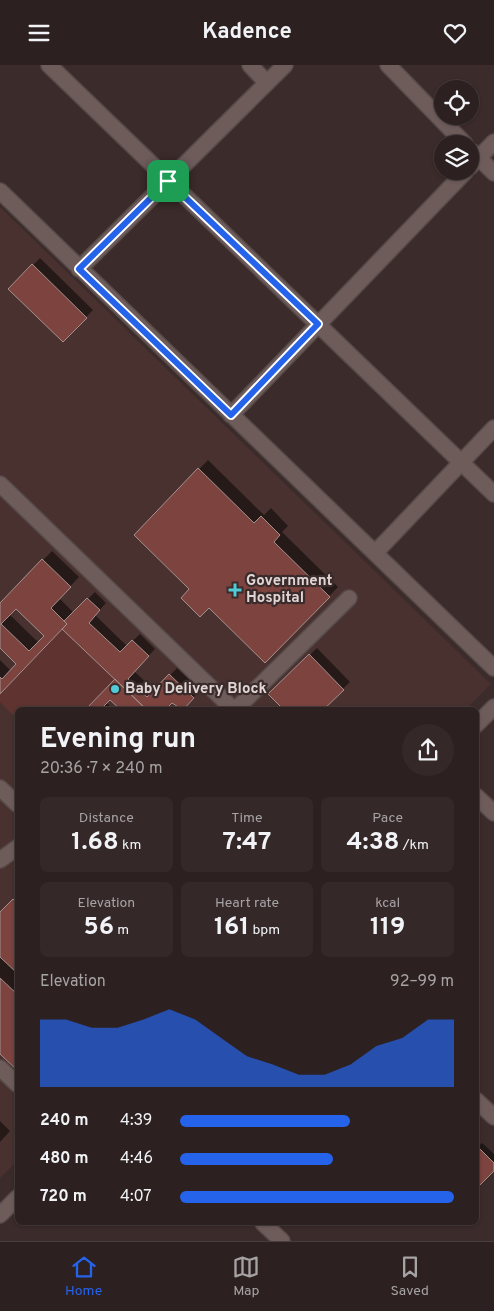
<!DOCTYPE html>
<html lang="en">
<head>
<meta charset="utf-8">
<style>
	:root { --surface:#2c2020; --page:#342829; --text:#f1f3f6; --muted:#a6a3a5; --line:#483e3e; --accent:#2563eb }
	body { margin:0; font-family:Overpass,sans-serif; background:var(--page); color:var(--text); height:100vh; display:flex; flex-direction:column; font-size:19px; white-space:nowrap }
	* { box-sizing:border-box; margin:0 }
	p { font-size:16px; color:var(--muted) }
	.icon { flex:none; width:28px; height:28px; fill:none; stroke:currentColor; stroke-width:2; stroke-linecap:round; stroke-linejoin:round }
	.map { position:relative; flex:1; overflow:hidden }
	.sheet { position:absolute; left:15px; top:642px; width:464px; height:518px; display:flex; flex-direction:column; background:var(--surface); border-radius:8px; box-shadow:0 1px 4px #0004,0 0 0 1px var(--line) }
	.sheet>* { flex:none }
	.buttons { position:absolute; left:434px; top:15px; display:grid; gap:10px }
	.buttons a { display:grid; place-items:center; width:45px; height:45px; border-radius:50%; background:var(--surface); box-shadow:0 1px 4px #0004,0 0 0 1px var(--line); font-size:25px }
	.pin { position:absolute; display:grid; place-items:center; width:42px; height:42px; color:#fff; margin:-21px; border-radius:10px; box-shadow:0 2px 8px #0006 }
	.round { display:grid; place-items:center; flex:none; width:52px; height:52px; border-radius:26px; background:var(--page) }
	.head { display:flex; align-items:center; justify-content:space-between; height:85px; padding:0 25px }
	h1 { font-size:28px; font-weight:700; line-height:38px }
	.metrics { display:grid; grid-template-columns:repeat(3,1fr); gap:8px; height:85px; padding:5px 25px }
	.metrics div { display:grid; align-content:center; border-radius:8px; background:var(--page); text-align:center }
	.metrics b { font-size:25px; font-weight:700 }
	.metrics small { font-size:14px; font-weight:400 }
	.metrics p { font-size:14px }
	.chart { height:140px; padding:10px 25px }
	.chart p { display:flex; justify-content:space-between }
	.chart svg { width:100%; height:90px; margin-top:5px; fill:var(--accent); opacity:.7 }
	ul { padding:0 25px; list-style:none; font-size:16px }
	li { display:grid; grid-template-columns:80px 60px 1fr; align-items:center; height:38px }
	li i { height:12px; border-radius:6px; background:var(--accent) }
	header { display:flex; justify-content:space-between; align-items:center; height:65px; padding:0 25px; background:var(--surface); font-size:22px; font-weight:700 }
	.tab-bar { display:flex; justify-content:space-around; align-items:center; height:70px; border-top:1px solid var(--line); background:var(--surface); font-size:14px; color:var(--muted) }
	.tab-bar a { display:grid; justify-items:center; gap:2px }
	.tab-bar .active { color:var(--accent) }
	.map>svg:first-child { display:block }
	.built { fill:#48312f }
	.green { fill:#5e3330 }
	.shadow { fill:#0007; fill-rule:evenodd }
	.building { fill:#7c433f; stroke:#a4918e; fill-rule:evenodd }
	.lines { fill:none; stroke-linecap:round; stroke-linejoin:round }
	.minor-casing { stroke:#564a49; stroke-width:18 }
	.minor { stroke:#6e5c5b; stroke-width:15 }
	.route-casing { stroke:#fff; stroke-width:10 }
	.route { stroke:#2563eb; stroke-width:6 }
	.poi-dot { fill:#52cbd8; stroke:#3b2b2a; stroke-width:2 }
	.labels { text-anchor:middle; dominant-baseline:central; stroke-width:4.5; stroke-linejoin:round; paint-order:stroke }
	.poi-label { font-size:15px; font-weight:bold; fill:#e0d6d5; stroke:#3b2b2a; text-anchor:start }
</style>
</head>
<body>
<header><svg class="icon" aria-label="menu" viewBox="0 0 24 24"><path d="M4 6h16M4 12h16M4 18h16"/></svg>Kadence<svg class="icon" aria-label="heart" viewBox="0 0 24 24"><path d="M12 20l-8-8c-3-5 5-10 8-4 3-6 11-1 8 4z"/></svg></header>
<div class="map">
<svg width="494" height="1176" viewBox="0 0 494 1176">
	<rect width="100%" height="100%" fill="#3b2b2a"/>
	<!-- built -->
	<path class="built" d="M 0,142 L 491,619 L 465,645 L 18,645 L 18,1095 L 0,1113 Z"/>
	<!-- green -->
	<path class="green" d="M 62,564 L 115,614 L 85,645 L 18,645 L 17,654 L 0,637 L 0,629 Z"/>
	<!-- shadow -->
	<path class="shadow" d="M 40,193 L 93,245 L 63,276 L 10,224 Z
		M 208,395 L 264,450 L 271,443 L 288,461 L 282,467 L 338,522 L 265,597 L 135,470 Z
		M 52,486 L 79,512 L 59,533 L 74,548 L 95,527 L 106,538 L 95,550 L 127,581 L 140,569 L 155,584 L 134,606 L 155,626 L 177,603 L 200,625 L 182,644 L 173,636 L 167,641 L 171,645 L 122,645 L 110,633 L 106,637 L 114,645 L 87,645 L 117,614 L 63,562 L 0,627 L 0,595 L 11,606 L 18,599 L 0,581 L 0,540 ZM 16,542 L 45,571 L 39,578 L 9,549 Z
		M 317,583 L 350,617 L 321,645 L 285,645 L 270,629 Z
		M 18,831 L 18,1004 L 0,987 L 0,849 Z
		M 0,1056 L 10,1066 L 0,1077 Z
		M 482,1078 L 494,1089 L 494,1104 L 476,1122 L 476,1084 Z"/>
	<!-- building -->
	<path class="building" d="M 32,199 L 87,253 L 63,277 L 8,224 Z
		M 198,403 L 254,458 L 261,451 L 280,470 L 274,477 L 330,532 L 265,598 L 209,543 L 200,552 L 181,533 L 189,524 L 134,470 Z
		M 42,494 L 71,522 L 51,543 L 67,559 L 0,629 L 0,612 L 2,614 L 16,599 L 0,583 L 0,538 ZM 16,544 L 44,571 L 29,586 L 1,559 Z
		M 87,533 L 100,545 L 89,558 L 120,587 L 132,575 L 149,591 L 128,614 L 147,632 L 169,609 L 194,633 L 183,645 L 172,638 L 165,645 L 147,645 L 62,564 L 67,559 L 64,556 Z
		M 309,589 L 344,625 L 323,645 L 284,645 L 268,629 Z
		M 115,614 L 147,645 L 121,645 L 110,635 L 100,645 L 85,645 Z
		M 13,834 L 18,839 L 18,909 L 0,892 L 0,847 Z
		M 0,913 L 18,930 L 18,1006 L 0,989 Z
		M 477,1081 L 494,1098 L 494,1106 L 476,1124 Z"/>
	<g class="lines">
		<!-- minor casing -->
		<g class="minor-casing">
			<path id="minor" d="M 49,0 L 494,429
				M 250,0 L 267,18
				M 388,0 L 465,79
				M 473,87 L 494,108
				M 470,102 L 494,77
				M 0,126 L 494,603
				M 79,204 L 285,0
				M 231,350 L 466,106
				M 0,419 L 234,645
				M 375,488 L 494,363
				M 235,645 L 349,533
				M 476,660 L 494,642
				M 0,723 L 18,740
				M 476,731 L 494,748
				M 0,795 L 18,782
				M 0,1003 L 18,1020
				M 476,1035 L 494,1052
				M 0,1150 L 18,1132
				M 263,1158 L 282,1176"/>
		</g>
		<!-- minor -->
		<use href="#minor" class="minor"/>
	</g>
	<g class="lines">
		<!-- route casing -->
		<g class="route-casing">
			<path id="route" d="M 168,116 L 318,259 L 231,350 L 79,204 Z"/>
		</g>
		<!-- route -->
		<use href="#route" class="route"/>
	</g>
	<!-- markers -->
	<g class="poi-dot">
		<path d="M232.5 517.5h5v5h5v5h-5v5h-5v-5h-5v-5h5z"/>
		<circle cx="115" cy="624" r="5"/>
	</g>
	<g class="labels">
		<!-- poi labels -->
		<g class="poi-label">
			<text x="246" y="516">Government<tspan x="246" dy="17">Hospital</tspan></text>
			<text x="125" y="624">Baby Delivery Block</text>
		</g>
	</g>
</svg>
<div class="buttons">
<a><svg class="icon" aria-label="locate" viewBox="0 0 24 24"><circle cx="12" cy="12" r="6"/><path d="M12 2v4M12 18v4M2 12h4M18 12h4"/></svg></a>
<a><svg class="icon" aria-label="layers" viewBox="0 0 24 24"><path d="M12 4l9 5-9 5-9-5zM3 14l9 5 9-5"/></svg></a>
</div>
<div class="pin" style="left:168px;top:116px;background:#1e9e55"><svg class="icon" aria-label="arrive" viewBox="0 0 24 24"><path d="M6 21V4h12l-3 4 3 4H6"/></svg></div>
<section class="sheet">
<div class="head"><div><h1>Evening run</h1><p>20:36 · 7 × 240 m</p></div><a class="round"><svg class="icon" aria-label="share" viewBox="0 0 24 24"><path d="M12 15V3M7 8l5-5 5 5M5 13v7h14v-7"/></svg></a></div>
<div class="metrics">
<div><p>Distance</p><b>1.68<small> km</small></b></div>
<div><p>Time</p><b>7:47</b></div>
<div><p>Pace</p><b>4:38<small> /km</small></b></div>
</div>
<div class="metrics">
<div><p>Elevation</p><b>56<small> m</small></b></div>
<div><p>Heart rate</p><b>161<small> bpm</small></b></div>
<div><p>kcal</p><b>119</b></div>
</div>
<div class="chart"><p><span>Elevation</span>92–99 m</p>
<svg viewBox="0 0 160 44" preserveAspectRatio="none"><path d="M0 44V11L10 11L20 15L30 15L40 11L50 6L60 11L70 20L80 29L90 33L100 38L110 38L120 33L130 24L140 20L150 11L160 11V44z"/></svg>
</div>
<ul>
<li><b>240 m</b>4:39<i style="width:62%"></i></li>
<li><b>480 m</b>4:46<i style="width:56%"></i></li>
<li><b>720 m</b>4:07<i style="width:100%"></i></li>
</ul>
</section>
</div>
<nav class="tab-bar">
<a class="active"><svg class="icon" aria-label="home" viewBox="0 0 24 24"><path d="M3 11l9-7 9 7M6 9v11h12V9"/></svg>Home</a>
<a><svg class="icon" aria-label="map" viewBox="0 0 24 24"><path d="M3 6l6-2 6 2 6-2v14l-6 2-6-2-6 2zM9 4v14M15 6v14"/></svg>Map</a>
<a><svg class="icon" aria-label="saved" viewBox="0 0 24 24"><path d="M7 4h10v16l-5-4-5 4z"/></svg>Saved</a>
</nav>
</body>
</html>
